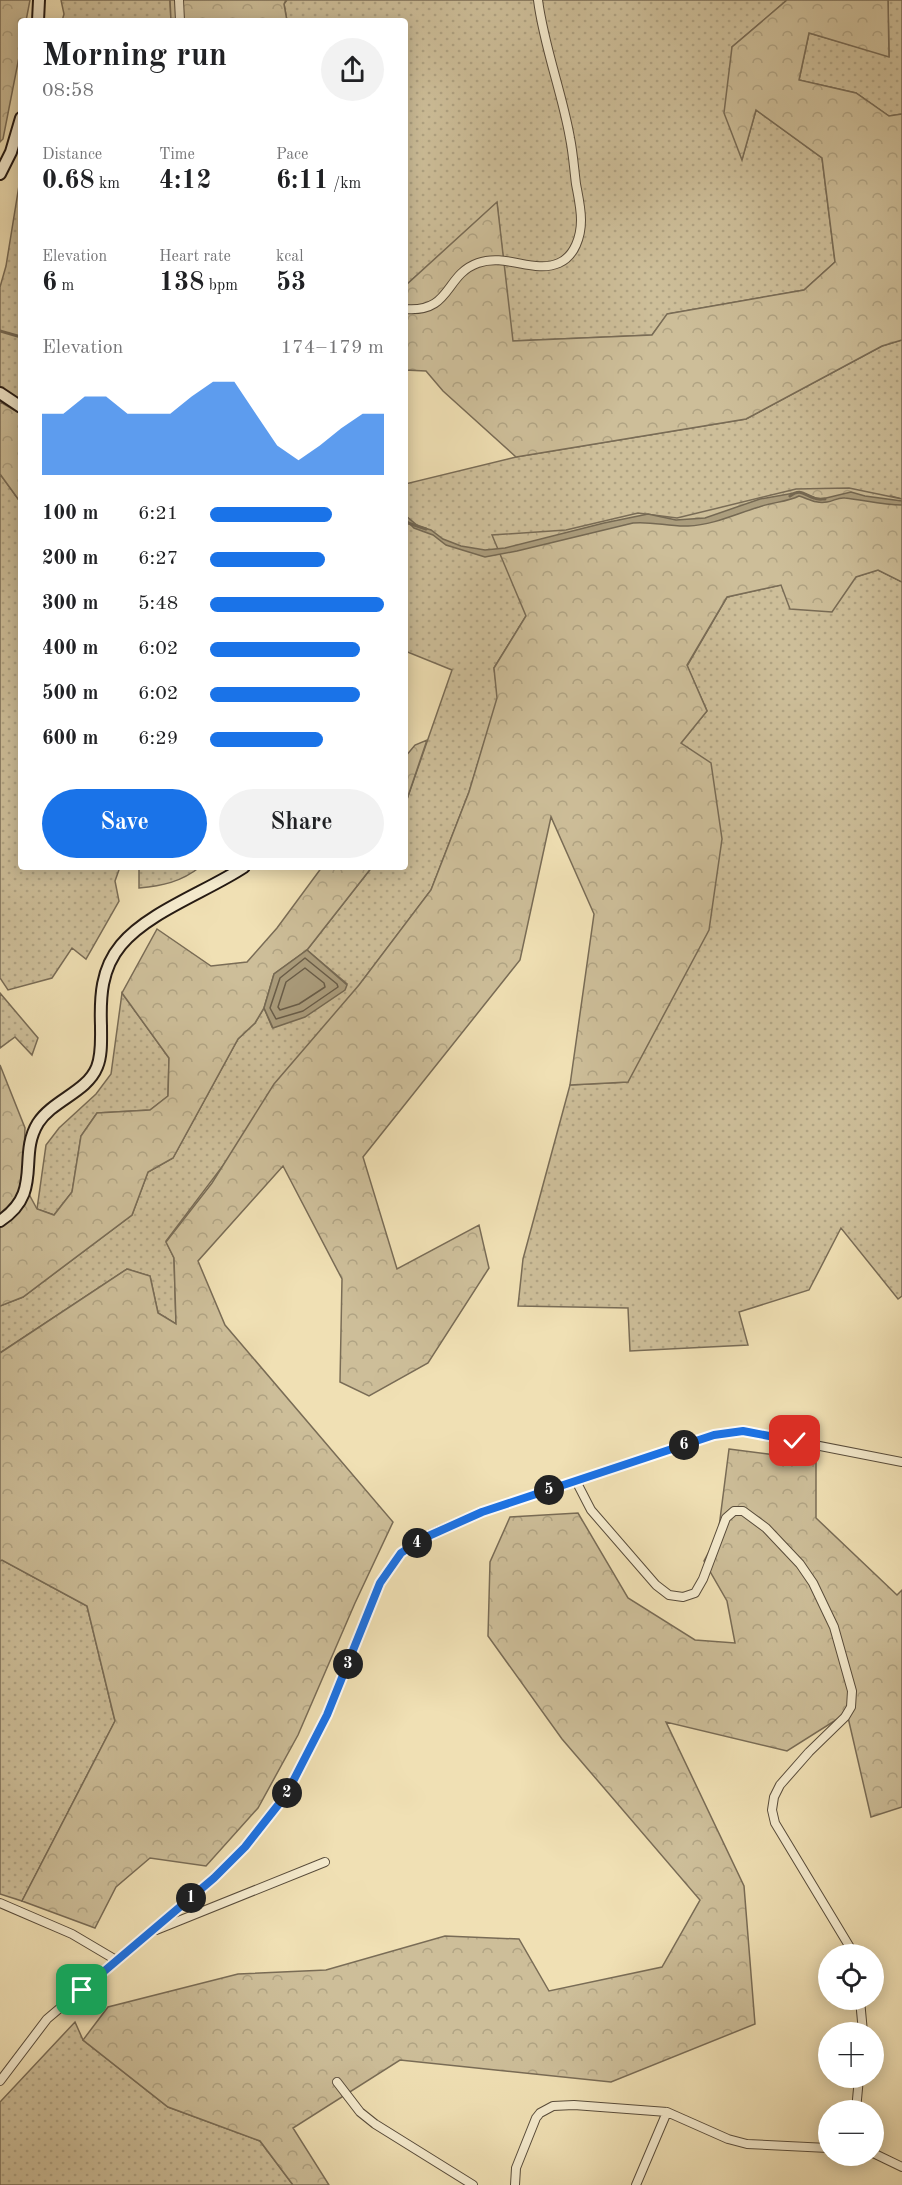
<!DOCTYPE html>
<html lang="en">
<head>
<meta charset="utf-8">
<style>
	:root { --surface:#fff; --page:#f2f2f2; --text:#202124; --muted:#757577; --accent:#1a73e8 }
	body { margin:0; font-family:"Old Standard TT",serif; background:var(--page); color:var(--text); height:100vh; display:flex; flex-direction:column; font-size:22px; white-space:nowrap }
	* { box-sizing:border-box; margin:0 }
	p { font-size:20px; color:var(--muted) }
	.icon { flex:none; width:33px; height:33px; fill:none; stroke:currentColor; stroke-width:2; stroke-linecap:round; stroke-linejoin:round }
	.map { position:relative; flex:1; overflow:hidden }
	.panel { position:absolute; left:18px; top:18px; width:390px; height:852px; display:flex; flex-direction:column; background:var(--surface); border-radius:6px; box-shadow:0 3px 15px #0003 }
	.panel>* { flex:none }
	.buttons { position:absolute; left:818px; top:1944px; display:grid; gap:12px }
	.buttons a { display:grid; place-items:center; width:66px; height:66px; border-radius:50%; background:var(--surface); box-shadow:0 3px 15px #0003; font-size:30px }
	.pin { position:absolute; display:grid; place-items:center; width:51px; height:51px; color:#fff; margin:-26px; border-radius:12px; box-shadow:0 3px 9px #0006 }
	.km { position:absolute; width:30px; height:30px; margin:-15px; border-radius:50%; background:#222; color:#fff; font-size:16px; line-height:30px; text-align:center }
	.round { display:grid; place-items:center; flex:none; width:63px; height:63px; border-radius:32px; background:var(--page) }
	.summary { display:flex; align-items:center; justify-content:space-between; height:102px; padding:0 24px }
	h1 { font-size:33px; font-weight:600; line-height:45px }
	.stats { display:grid; grid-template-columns:repeat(3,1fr); gap:9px; height:102px; padding:6px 24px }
	.stats div { display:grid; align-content:center }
	.stats b { font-size:26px; font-weight:600 }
	.stats small { font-size:16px; font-weight:400 }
	.stats p { font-size:16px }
	.chart { height:168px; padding:12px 24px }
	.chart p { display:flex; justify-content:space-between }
	.chart svg { width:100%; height:108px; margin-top:6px; fill:var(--accent); opacity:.7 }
	.primary-button { display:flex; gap:12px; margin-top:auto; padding:12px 24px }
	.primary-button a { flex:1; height:69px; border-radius:36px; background:var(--accent); color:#fff; font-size:24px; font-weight:600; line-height:69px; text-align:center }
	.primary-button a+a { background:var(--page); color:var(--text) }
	ul { padding:0 24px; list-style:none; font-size:20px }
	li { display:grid; grid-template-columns:96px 72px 1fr; align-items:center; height:45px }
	li i { height:15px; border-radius:8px; background:var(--accent) }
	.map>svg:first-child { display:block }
	.grass { fill:url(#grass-dots); stroke:#796c56; stroke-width:1.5 }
	.forest { fill:url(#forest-crowns); stroke:#796c56; stroke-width:1.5 }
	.water { fill:#ab9d7d; stroke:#756953; stroke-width:1.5 }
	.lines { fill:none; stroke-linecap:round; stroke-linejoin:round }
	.shore { stroke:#685c48; stroke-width:1.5 }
	.stream { stroke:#756953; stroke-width:3 }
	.minor-casing { stroke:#584c3b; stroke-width:10 }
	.secondary-casing { stroke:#251a13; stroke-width:14 }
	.minor { stroke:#f5ebce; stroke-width:8 }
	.secondary { stroke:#f5ebce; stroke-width:10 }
	.route-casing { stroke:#fff; stroke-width:12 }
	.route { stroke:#1a73e8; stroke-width:8 }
</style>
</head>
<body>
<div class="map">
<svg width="902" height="2185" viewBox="0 0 902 2185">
	<defs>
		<pattern id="grass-dots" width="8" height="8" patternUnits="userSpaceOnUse" patternTransform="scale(1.5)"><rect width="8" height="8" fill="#cdbe99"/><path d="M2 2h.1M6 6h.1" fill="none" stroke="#b0a383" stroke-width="1.8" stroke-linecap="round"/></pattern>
		<pattern id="forest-crowns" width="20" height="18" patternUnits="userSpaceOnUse" patternTransform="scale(1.5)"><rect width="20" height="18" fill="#cdbe99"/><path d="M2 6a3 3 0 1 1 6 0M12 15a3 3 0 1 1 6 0" fill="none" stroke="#b0a383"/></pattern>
	</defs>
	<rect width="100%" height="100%" fill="#f0e0b4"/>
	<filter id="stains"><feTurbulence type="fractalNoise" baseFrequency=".00333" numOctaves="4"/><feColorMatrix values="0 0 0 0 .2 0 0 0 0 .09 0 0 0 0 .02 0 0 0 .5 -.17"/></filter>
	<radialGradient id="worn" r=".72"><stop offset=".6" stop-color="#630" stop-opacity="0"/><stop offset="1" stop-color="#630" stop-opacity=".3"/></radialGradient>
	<!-- grass -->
	<path class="grass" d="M 61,0 L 170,0 L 171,21 L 62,21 L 64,14 Z
		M 287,0 L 787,0 L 732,47 L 742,159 L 756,110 L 822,158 L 835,262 L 804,290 L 668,314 L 652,335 L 512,341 L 497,203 L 405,286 L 405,21 L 287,21 L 284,4 Z
		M 888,0 L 902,0 L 902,114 L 889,116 L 856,93 L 799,80 L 809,33 L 889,56 Z
		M 21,173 L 21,414 L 0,402 L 0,287 L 6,266 Z
		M 902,340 L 902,499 L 891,496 L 526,616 L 494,668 L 498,698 L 469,792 L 431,890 L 166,1241 L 174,1258 L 176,1324 L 158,1313 L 150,1276 L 127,1269 L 0,1353 L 0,1306 L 23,1297 L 132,1215 L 148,1172 L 173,1158 L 238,1039 L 255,1023 L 264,1008 L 272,1027 L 347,984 L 307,950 L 372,867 L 405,867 L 405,805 L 452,670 L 405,651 L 405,484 L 516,457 L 746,419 L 882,346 Z
		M 0,474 L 21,503 L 21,867 L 120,867 L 115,881 L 119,901 L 86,959 L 72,948 L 52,978 L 8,990 L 0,978 Z
		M 878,570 L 902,582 L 902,1296 L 898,1299 L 841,1228 L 809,1290 L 739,1312 L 748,1345 L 630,1351 L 628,1308 L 518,1306 L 523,1259 L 570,1085 L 628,1082 L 681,743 L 707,711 L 687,666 L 727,597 L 781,585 L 855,577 Z
		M 139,867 L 200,867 C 181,882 162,886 139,888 Z
		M 0,993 L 38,1038 L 32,1055 L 15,1037 L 0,1048 Z
		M 122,993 L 169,1058 L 168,1096 L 150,1110 L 97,1113 L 81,1136 L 72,1192 L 54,1215 L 37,1209 L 46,1145 L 59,1128 L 96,1094 L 111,1074 Z
		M 2,1560 L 87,1606 L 115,1721 L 22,1901 L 0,1894 L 0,1561 Z
		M 75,2022 L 83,2040 L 168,2107 L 260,2141 L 293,2185 L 0,2185 L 0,2102 Z"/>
	<!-- forest -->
	<path class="forest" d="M 0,0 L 30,0 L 26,21 L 21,21 L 21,47 L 3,139 L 0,142 Z
		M 170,0 L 286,0 L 284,4 L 287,21 L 171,21 Z
		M 787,0 L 888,0 L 889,57 L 809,33 L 799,80 L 856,93 L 889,116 L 902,114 L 902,340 L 882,346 L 746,419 L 516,457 L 443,391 L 426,371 L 405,370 L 405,286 L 497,202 L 513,341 L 652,335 L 667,314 L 804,290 L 835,262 L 822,158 L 756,110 L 742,160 L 724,113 L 732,47 Z
		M 0,402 L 21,414 L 21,503 L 0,474 Z
		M 849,488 L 902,499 L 902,582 L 878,570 L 856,577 L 832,612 L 790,609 L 781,585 L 727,597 L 687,665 L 707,711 L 681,743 L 711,763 L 722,839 L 709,930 L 628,1082 L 570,1085 L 594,914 L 551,817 L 520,960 L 363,1157 L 397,1269 L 479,1225 L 489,1268 L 428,1363 L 369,1396 L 340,1382 L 342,1279 L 283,1166 L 198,1261 L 225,1325 L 393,1522 L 355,1603 L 298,1735 L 258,1808 L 206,1866 L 150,1858 L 116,1887 L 95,1928 L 22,1901 L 115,1721 L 87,1606 L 2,1560 L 0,1561 L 0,1353 L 127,1269 L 150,1276 L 158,1313 L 176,1324 L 174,1258 L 166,1242 L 212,1183 L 274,1084 L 359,985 L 431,890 L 469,792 L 497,698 L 494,668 L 526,616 L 492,535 L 566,530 L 638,513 L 677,518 L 796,489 Z
		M 427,740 L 405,805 L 405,757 L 415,745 Z
		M 322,867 L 372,867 L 307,950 L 274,974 L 264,1008 L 255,1023 L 238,1039 L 173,1158 L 148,1172 L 132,1215 L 23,1297 L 0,1306 L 0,1065 L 25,1128 L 23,1183 L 37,1209 L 54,1215 L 72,1192 L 81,1136 L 97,1113 L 150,1110 L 168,1096 L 169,1058 L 122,993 L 157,929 L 211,966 L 247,962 L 277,928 Z
		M 729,1449 L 816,1460 L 816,1518 L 897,1595 L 902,1590 L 902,1807 L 871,1817 L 847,1713 L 787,1751 L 666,1722 L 744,1886 L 755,2024 L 611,2082 L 400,2060 L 293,2128 L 329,2185 L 293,2185 L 260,2141 L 168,2107 L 83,2040 L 108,2007 L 238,1974 L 326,1970 L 445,1936 L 519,1939 L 549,1991 L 662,1967 L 700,1900 L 562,1739 L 488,1636 L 490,1562 L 510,1517 L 578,1513 L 628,1598 L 695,1640 L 735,1643 L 727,1601 L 704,1561 L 718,1535 Z"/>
	<!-- water -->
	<path class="water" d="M 800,492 L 815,498 L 822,499 L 851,492 L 865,496 L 902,501 L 902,505 C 882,505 864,500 845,498 C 838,497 834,501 827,502 C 816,504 809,499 799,496 C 787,502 773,502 759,507 C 736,514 713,525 688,526 C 669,527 652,521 633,523 L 517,551 L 485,557 L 446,545 L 433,535 L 414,528 L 405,519 L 405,515 L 418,526 L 431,530 L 443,539 L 461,546 L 485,550 L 505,548 L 604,523 L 648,514 L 676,520 L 705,518 L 760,499 Z
		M 307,950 L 347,985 L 345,990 L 305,1017 L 273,1028 L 264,1008 L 274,974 Z"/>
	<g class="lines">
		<!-- shore -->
		<path class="shore" d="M 305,958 L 337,984 L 338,987 L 303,1011 L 276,1019 L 270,1008 L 280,978 Z
			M 305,968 L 324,983 L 325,987 L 299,1004 L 280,1010 L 278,1007 L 286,982 Z"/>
		<!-- stream -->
		<path class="stream" d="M 0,331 L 21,337
			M 790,496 C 801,488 804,495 814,498 C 818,500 822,499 825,499
			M 405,522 L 426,529"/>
		<!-- minor casing -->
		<g class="minor-casing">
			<path id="minor" d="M 179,0 L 180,21
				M 405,309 C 452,313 444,275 478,263 C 506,253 534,274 559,263 C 575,256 581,236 581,220 C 581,208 578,195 576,184 C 574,168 573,153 570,138 C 562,92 544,47 538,0
				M 576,1481 L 591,1510 L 656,1585 L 669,1595 L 683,1597 L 695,1593 L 703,1579 L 726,1518 L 734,1511 L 743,1511 L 766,1528 L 800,1564 L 813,1583 L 834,1627 L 852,1691 L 851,1707 L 845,1717 L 809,1752 L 780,1785 L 774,1797 L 772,1810 L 775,1823 L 854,1954
				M 0,1903 L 72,1934 L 116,1960
				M 156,1930 L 325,1862
				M 860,2000 L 863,2032
				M 0,2081 L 47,2019 L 214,1878 L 245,1847 L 286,1795 L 327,1715 L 380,1583 L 401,1553 L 424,1537 L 482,1512 L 714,1435 L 743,1431 L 902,1462
				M 337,2082 L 360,2112 L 375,2124 L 473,2185
				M 856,2110 L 859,2078
				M 873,2153 L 902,2167
				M 515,2185 L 516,2168 L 536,2118 L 540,2113 L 553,2106 L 574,2105 L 667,2112 L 728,2139 L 747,2144 L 828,2148
				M 636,2185 L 667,2112"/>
		</g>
		<!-- secondary casing -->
		<g class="secondary-casing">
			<path id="secondary" d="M 38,21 L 39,0
				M 0,174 L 11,152 L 21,118
				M 0,393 L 21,407
				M 0,1221 C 44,1192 17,1157 38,1123 C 53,1100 87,1092 97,1067 C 102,1055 101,1040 101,1026 C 100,997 101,969 121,945 C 148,912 208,891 244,867"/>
		</g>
		<!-- minor -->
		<use href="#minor" class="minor"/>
		<!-- secondary -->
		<use href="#secondary" class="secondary"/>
	</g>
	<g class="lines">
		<!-- route casing -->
		<g class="route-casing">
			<path id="route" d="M 82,1990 L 214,1878 L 245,1847 L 286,1795 L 327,1715 L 380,1583 L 401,1553 L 424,1538 L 482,1512 L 714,1435 L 743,1431 L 795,1441"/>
		</g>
		<!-- route -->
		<use href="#route" class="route"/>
	</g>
	<rect width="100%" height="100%" filter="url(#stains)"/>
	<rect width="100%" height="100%" fill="url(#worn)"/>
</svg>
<div class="buttons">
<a><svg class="icon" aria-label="locate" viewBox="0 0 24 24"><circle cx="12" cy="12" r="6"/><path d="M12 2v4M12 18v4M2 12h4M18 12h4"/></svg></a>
<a>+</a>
<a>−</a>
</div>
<div class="pin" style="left:82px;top:1990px;background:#1e9e55"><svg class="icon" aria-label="arrive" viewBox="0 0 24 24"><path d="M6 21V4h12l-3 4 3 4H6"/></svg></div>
<div class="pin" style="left:795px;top:1441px;background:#d93025"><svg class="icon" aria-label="check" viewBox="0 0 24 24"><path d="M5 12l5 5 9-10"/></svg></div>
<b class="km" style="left:191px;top:1898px">1</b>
<b class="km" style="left:287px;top:1793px">2</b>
<b class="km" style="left:348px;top:1664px">3</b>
<b class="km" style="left:417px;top:1543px">4</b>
<b class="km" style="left:549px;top:1490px">5</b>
<b class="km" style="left:684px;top:1445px">6</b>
<section class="panel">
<div class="summary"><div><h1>Morning run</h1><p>08:58</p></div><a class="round"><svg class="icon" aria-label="share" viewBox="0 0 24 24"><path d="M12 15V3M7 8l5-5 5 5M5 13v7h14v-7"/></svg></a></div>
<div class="stats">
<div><p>Distance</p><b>0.68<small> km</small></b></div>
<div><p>Time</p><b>4:12</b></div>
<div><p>Pace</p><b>6:11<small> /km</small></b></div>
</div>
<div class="stats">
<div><p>Elevation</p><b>6<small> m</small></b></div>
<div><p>Heart rate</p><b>138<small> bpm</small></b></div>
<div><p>kcal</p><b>53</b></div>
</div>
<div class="chart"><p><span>Elevation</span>174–179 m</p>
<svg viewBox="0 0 160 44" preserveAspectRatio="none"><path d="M0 44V19L10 19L20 12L30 12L40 19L50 19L60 19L70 12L80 6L90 6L100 19L110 32L120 38L130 32L140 25L150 19L160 19V44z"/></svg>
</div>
<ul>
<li><b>100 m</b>6:21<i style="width:70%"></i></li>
<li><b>200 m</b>6:27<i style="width:66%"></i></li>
<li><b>300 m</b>5:48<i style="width:100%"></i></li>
<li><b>400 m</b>6:02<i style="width:86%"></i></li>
<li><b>500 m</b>6:02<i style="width:86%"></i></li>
<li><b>600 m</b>6:29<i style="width:65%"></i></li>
</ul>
<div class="primary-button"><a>Save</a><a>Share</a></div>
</section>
</div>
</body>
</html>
